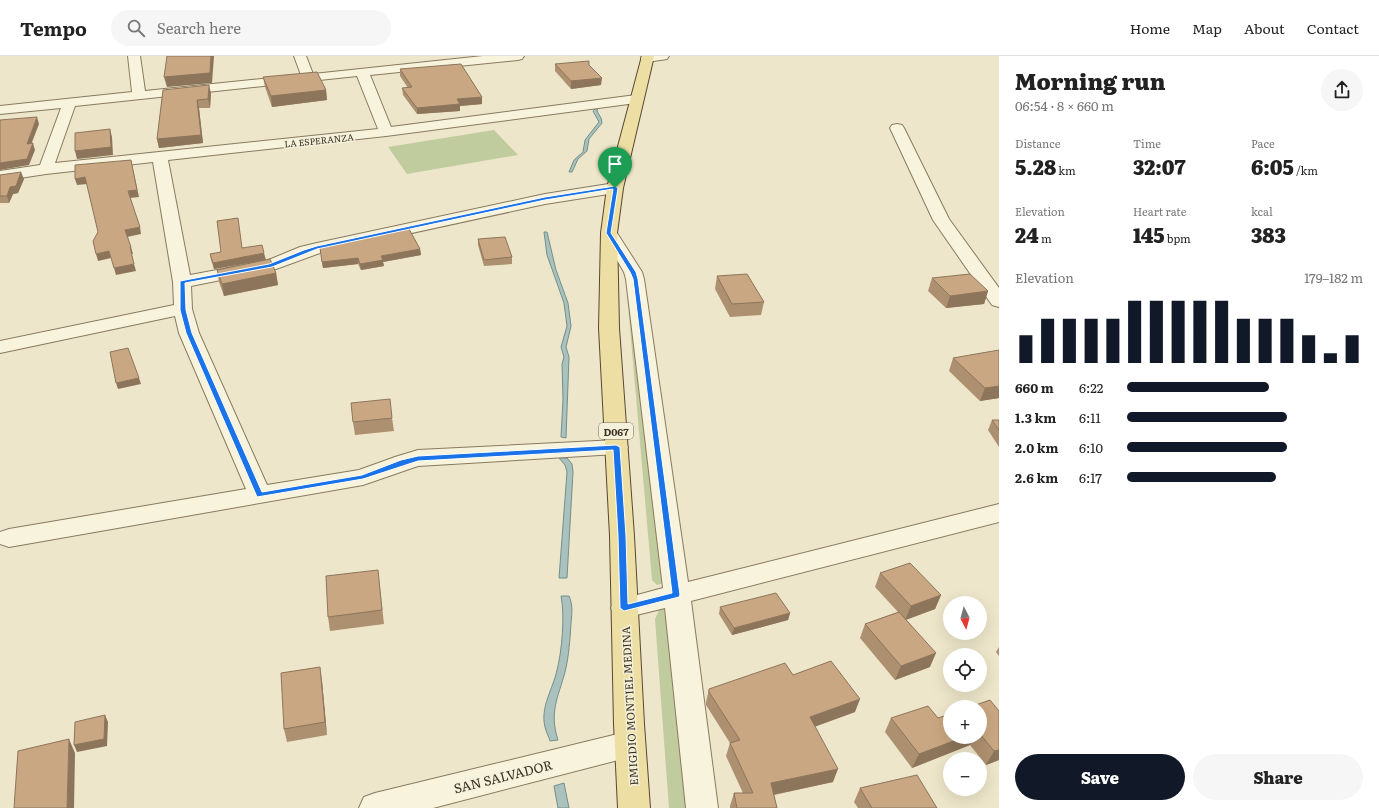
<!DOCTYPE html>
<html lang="en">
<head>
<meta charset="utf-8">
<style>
	:root { --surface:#fff; --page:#f6f6f6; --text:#222; --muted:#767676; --line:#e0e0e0; --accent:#111827 }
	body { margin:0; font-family:Literata,serif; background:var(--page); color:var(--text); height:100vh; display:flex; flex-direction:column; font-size:15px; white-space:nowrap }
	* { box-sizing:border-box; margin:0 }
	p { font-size:13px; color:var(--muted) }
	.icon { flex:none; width:22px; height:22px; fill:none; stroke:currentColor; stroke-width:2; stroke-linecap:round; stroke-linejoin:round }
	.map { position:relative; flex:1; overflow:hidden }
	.details { display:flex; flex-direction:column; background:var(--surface); width:380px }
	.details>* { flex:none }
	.needle { width:26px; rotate:174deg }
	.controls { position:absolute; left:943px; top:540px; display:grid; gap:8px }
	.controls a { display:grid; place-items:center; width:44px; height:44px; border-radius:50%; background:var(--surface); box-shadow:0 4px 16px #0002; font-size:20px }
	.pin { position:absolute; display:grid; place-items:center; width:34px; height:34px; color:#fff; margin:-41px -17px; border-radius:50% 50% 50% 0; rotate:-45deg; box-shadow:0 0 4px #0007 }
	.pin .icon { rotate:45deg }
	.round { display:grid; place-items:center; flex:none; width:42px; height:42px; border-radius:21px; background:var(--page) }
	.overview { display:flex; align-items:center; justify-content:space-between; height:68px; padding:0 16px }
	h1 { font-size:22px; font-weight:800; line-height:30px }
	.stats { display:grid; grid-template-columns:repeat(3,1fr); gap:6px; height:68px; padding:4px 16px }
	.stats div { display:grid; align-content:center }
	.stats b { font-size:20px; font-weight:800 }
	.stats small { font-size:11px; font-weight:400 }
	.stats p { font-size:11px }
	.chart { height:112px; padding:8px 16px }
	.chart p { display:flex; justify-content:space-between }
	.chart svg { width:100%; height:72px; margin-top:4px; stroke:var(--accent); stroke-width:6 }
	.action { display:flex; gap:8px; margin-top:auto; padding:8px 16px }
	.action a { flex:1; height:46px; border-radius:24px; background:var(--accent); color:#fff; font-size:16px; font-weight:800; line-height:46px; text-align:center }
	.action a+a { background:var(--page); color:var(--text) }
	ul { padding:0 16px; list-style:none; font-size:13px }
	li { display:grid; grid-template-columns:64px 48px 1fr; align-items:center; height:30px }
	li i { height:10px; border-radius:5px; background:var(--accent) }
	header { display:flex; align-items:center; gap:24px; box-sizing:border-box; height:56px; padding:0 20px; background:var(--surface); border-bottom:1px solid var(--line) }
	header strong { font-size:19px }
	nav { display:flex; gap:22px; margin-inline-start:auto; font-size:14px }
	.search { width:280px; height:36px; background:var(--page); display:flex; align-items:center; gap:10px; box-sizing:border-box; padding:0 14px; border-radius:22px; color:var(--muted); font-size:15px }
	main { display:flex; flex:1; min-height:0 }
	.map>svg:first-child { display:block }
	.green { fill:#c0cb9e }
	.water { fill:#aac1bd; stroke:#71908c }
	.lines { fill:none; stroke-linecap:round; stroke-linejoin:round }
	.minor-casing { stroke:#897a5f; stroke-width:2 }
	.major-casing { stroke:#574832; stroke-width:2 }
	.minor { fill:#f8f3dd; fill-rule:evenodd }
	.major { fill:#eddfa4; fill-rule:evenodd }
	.wall { fill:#ad9070 }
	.shaded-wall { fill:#8d755b }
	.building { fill:#c9a782; stroke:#8d755b }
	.route { fill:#1a73e8; stroke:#fff; fill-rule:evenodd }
	.labels { text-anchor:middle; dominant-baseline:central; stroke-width:3; stroke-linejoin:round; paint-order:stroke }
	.far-street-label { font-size:9px; fill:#3a3021; stroke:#f5f0d9 }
	.shield { fill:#f5f0d9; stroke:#726a58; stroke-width:1 }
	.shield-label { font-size:10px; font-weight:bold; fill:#3a3021 }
	.street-label { font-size:11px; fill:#3a3021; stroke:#f5f0d9 }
	.near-street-label { font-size:13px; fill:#3a3021; stroke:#f5f0d9 }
</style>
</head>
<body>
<header>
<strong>Tempo</strong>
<div class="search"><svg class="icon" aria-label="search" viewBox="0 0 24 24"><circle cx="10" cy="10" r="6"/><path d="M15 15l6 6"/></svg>Search here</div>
<nav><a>Home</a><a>Map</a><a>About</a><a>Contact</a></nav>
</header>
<main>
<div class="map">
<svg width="999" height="752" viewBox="0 0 999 752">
	<rect width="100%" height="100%" fill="#ede6ca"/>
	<!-- green -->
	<path class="green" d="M 494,74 L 518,99 L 407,118 L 388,91 Z
		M 625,215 L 663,527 L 657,529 L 652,524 Z
		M 664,553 L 667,554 L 688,752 L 669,752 L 655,563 L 659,554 Z"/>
	<!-- water -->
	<path class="water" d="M 598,52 L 597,55 L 601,62 L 602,67 L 589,83 L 587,95 L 578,103 L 572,116 L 569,116 L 574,104 L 583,96 L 585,84 L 599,66 L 593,55 L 595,53 Z
		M 544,176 L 547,176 L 556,214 L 568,247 L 571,270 L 566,291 L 569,301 L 566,382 L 561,381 L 563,343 L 562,308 L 564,301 L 561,291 L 567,270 L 564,247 L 547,199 Z
		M 559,402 L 567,402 L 572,408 L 573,416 L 567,522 L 559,522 L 567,416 L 565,409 Z
		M 561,540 L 569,540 C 573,549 572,557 571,567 C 570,583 569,600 565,616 C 558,642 549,656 558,684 L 550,685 C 549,681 546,676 545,671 C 540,651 553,633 557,614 C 562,595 565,559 561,540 Z
		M 564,727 L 569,752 L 558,752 L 554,730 Z"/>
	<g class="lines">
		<!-- minor casing -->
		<g class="minor-casing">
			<path id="minor" d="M 128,0 L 140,0 L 145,35 L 301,19 L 294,0 L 306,0 L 313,18 L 483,0 L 524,0 L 522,3 L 518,4 L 370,19 L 391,71 L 636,39 L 641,40 L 643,43 L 641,46 L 636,47 L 386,80 L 168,104 L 190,219 L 266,205 L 300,191 L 317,187 L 545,138 L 615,127 L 621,129 L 623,132 L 621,135 L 615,137 L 545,148 L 320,197 L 276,213 L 191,230 L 192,253 L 199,277 L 267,429 L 359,414 L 395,401 L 418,394 L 617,384 L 625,386 L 628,391 L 625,396 L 617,398 L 418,410 L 363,429 L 9,491 L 0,488 L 0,476 L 9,473 L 246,433 L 179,277 L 175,260 L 0,297 L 0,285 L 174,249 L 173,226 L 153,106 L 46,118 L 0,125 L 0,115 L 40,109 L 61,52 L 0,58 L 0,50 L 132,36 ZM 357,20 L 378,73 L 55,107 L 75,50 Z
				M 642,0 L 669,0 L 667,3 L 647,6 L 643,5 L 641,2 Z
				M 897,68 L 902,69 L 904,72 L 949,163 L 999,232 L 999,251 L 992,249 L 933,164 L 890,72 L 892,69 Z
				M 609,172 L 615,173 L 617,177 L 642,216 L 644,223 L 688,526 L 999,448 L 999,466 L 691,545 L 718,752 L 686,752 L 665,552 L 624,562 L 615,559 L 611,552 L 615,545 L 663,532 L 626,223 L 624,216 L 601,177 L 603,173 Z
				M 630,675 L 641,679 L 645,688 L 641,697 L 630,701 L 433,752 L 359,752 L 364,741 L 375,737 Z"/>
		</g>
		<!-- major casing -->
		<g class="major-casing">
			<path id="major" d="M 642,0 L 654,0 L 623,132 L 617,177 L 619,272 L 634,480 L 644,668 L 650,752 L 618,752 L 614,668 L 610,480 L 599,272 L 601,177 L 607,132 Z"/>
		</g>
		<!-- minor -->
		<use href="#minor" class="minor"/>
		<!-- major -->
		<use href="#major" class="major"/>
	</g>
	<!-- wall -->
	<path class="wall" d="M 555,8 L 589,9 L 601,29 L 571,33 L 555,15 Z
		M 400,13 L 482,48 L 460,50 L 460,55 L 417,58 L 403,39 L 402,32 L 408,32 L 400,20 Z
		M 263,21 L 326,34 L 327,44 L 272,51 L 265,31 Z
		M 163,34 L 211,37 L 210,52 L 199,52 L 203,87 L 159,92 L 157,83 Z
		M 0,119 L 24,123 L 18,137 L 13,138 L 9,147 L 0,147 Z
		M 478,183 L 512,201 L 512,208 L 484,210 L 478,189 Z
		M 243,192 L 266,204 L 214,213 L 211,204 L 210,198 Z
		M 320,192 L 420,193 L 421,199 L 383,206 L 384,210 L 361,214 L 358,208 L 323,212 Z
		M 217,214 L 276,217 L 278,229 L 224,240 L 219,226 Z
		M 717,220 L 764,246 L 761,259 L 730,261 L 715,233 Z
		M 932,222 L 988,235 L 984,248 L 946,252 L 928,235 Z
		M 953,302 L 999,342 L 980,345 L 949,315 Z
		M 392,362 L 394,375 L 355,379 L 353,366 Z
		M 992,364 L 999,364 L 999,391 L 988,374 Z
		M 378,514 L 384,568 L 330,575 L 328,561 Z
		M 880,517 L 941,539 L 935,553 L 906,564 L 930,611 L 895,624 L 860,582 L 865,568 L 898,556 L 875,531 Z
		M 720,551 L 790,557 L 788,564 L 732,579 L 719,558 Z
		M 999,591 L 999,600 L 996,596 Z
		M 793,619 L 855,656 L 815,670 L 833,726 L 774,739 L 777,752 L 730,752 L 730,750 L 734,737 L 743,737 L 726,700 L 730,687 L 706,649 L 706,646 L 709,633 Z
		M 322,625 L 327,679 L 287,686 L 284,673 Z
		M 980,651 L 999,704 L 986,709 L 970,689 L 912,712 L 885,676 L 891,662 L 950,681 L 980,681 Z
		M 860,732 L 937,752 L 858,752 L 854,746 Z"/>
	<!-- shaded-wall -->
	<path class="shaded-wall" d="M 211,0 L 214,0 L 212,27 L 167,31 L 164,21 Z
		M 602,22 L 601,29 L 571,33 L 571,25 Z
		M 209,29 L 211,37 L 210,52 L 208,43 Z
		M 326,34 L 327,44 L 272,51 L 271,40 Z
		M 482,41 L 482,48 L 460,50 L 460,55 L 417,58 L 417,52 L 457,43 Z
		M 197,44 L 199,52 L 203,87 L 159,92 L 157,83 Z
		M 37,61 L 39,68 L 29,94 L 27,88 Z
		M 110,73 L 112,81 L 113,99 L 77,103 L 75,95 Z
		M 33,87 L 35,94 L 29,109 L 0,114 L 0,107 Z
		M 131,104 L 139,141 L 130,142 L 128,135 Z
		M 21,116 L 24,123 L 18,137 L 13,138 L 9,147 L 7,140 L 10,131 Z
		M 85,121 L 87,128 L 77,129 L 75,123 Z
		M 140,171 L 141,178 L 127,181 L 125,174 Z
		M 130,191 L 131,191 L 133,198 L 131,198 Z
		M 420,193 L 421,199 L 383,206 L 384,210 L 361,214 L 360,208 L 381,200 Z
		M 109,195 L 111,202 L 98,205 L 96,198 Z
		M 264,197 L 266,204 L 214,213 L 213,207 Z
		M 358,202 L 358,208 L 323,212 L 322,206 Z
		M 134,208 L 136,215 L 116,219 L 114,212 Z
		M 276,217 L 278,229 L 224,240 L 222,228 Z
		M 988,235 L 984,248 L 946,252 L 950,240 Z
		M 139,322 L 141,328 L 118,333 L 116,327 Z
		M 999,330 L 999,342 L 980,345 L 985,332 Z
		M 941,539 L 935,553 L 905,564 L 911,550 Z
		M 790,557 L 788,564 L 732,579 L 734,572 Z
		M 936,597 L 930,611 L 895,624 L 901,610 Z
		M 320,611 L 322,625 L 327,679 L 325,666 Z
		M 860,643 L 855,656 L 806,674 L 810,661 Z
		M 105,659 L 108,666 L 107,690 L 77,696 L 74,689 Z
		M 964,681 L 975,681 L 970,689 L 912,712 L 919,698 Z
		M 69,683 L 75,697 L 74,752 L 67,752 Z
		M 999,694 L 999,704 L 986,709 L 994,695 Z
		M 838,713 L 833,726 L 767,740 L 771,727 Z"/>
	<!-- building -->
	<path class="building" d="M 167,0 L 211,0 L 210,17 L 164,21 Z
		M 589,5 L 589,9 L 602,22 L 571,25 L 555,8 Z
		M 461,8 L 482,41 L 457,43 L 460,48 L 417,52 L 402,32 L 412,31 L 400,13 Z
		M 317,16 L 326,34 L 271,40 L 263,21 Z
		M 209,29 L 208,43 L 197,44 L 201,79 L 157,83 L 163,34 Z
		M 37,61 L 27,88 L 33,87 L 27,103 L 0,107 L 0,64 Z
		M 110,73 L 111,91 L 75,95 L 75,77 Z
		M 131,104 L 137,134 L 128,135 L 140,171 L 125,174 L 131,191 L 130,191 L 134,208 L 114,212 L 109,195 L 96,198 L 93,185 L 98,176 L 85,121 L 75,123 L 75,109 Z
		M 21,116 L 16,130 L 10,131 L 7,140 L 0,140 L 0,119 Z
		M 238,162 L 242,192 L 262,189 L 264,197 L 213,207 L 210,198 L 221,196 L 217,165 Z
		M 409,173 L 420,193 L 381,200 L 383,204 L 360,208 L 358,202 L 322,206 L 320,192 Z
		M 505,181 L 512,201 L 484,204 L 478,183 Z
		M 270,203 L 276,217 L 222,228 L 217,214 Z
		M 747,218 L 764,246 L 732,248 L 717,220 Z
		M 970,218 L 988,235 L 950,240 L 932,222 Z
		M 128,292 L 139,322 L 116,327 L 110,296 Z
		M 999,294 L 999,330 L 985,332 L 953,302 Z
		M 390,343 L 392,362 L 353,366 L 351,347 Z
		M 992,364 L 999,364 L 999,374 Z
		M 910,507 L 941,539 L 911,550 L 880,517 Z
		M 378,514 L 382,554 L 328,561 L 326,520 Z
		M 776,537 L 790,557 L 734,572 L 720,551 Z
		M 899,556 L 936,597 L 901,610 L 865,568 Z
		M 831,605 L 860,643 L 810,661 L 838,713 L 771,727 L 777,752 L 737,752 L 734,737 L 753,737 L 730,687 L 740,684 L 709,636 L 709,633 L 785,607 L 793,619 Z
		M 320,611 L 325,666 L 284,673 L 281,617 Z
		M 990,644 L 999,655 L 999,694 L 994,695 L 980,678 L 980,651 L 970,651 Z
		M 928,650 L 938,662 L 950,658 L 950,681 L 964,681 L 919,698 L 891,662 Z
		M 105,659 L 104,683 L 74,689 L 75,666 Z
		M 69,683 L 67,752 L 14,752 L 18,695 Z
		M 917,719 L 937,752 L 872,752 L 860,732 Z"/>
	<!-- route -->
	<path class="route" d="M 615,130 L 618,132 L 611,177 L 636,216 L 638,223 L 680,539 L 679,541 L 624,555 L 620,552 L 618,480 L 613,394 L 418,405 L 363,423 L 257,441 L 186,277 L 180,254 L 180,225 L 269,208 L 304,194 L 317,190 L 545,141 ZM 613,133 L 606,177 L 630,216 L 633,223 L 672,537 L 628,548 L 626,480 L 620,391 L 616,389 L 418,400 L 401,404 L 362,419 L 262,436 L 192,277 L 186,254 L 185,227 L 272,211 L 317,193 L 545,144 Z"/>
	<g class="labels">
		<!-- far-street labels -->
		<g class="far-street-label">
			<text transform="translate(319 84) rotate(-6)">LA ESPERANZA</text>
		</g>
		<!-- shield labels -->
		<rect class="shield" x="599" y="367" width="34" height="16" rx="3"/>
		<g class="shield-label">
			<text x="616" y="375">D067</text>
		</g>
		<!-- street labels -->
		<g class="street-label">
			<text transform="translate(629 650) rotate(-93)">EMIGDIO MONTIEL MEDINA</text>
		</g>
		<!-- near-street labels -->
		<g class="near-street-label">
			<text transform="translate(503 720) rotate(-14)">SAN SALVADOR</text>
		</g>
	</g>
</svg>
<div class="controls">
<a><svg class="needle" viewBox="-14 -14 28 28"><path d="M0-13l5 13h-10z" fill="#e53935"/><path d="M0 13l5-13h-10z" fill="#767676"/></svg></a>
<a><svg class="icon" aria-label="locate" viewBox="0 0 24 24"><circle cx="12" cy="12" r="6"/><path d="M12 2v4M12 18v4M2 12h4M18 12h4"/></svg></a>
<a>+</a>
<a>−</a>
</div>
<div class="pin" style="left:615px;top:132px;background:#1e9e55"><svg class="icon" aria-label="arrive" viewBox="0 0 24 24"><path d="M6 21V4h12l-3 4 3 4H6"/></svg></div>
</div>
<section class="details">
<div class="overview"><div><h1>Morning run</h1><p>06:54 · 8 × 660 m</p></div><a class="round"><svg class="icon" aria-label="share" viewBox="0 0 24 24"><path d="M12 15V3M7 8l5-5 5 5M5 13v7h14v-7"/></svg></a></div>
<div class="stats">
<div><p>Distance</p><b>5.28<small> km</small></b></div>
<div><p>Time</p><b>32:07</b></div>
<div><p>Pace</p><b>6:05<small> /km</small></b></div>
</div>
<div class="stats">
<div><p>Elevation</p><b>24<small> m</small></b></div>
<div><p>Heart rate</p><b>145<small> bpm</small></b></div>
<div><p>kcal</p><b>383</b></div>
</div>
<div class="chart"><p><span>Elevation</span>179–182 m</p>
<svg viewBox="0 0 160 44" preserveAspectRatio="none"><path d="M5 44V27M15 44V17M25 44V17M35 44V17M45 44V17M55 44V6M65 44V6M75 44V6M85 44V6M95 44V6M105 44V17M115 44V17M125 44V17M135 44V27M145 44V38M155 44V27"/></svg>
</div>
<ul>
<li><b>660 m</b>6:22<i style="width:60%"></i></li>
<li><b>1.3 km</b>6:11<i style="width:68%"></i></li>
<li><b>2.0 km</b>6:10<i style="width:68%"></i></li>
<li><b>2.6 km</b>6:17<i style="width:63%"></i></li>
</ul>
<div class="action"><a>Save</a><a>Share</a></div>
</section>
</main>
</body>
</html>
